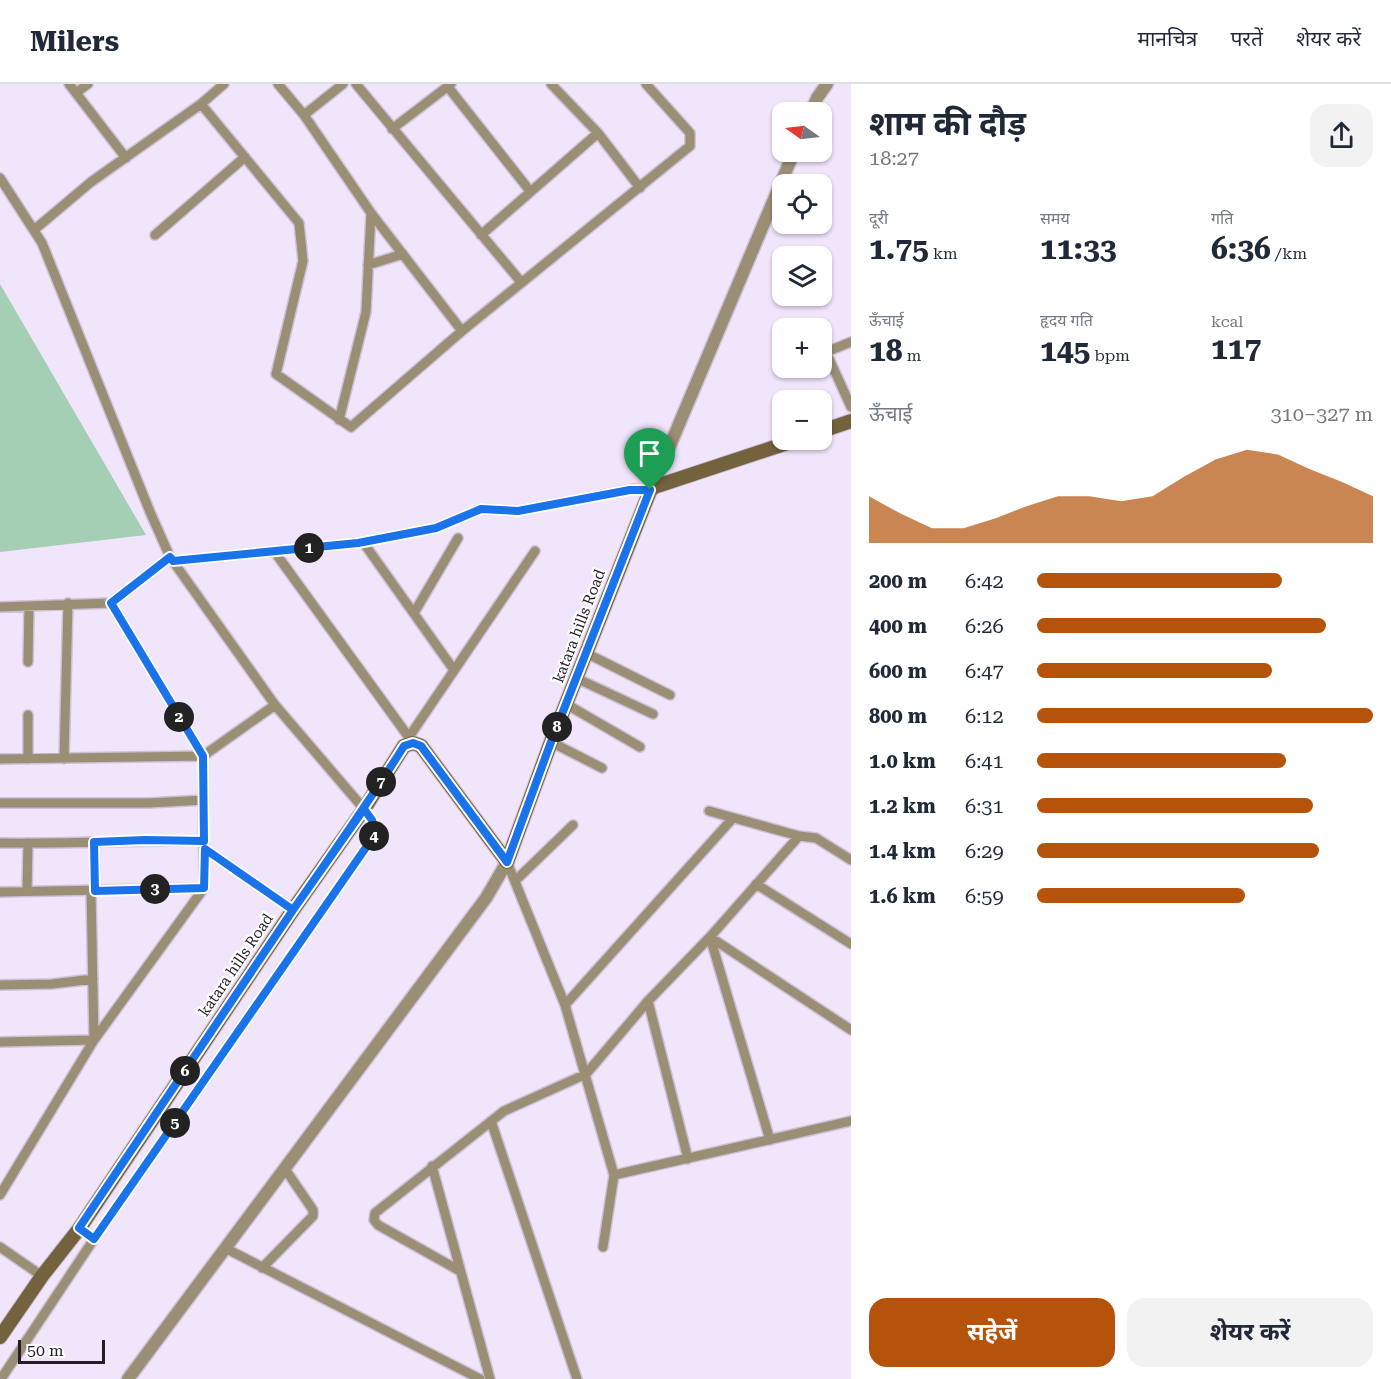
<!DOCTYPE html>
<html lang="hi">
<head>
<meta charset="utf-8">
<style>
	:root { --surface:#fff; --page:#f2f2f3; --text:#1f2937; --muted:#747a83; --line:#e0e1e3; --accent:#b45309 }
	body { margin:0; font-family:"Roboto Serif","Noto Sans Devanagari",serif; background:var(--page); color:var(--text); height:100vh; display:flex; flex-direction:column; font-size:22px; white-space:nowrap }
	* { box-sizing:border-box; margin:0 }
	p { font-size:20px; color:var(--muted) }
	.icon { flex:none; width:33px; height:33px; fill:none; stroke:currentColor; stroke-width:2; stroke-linecap:round; stroke-linejoin:round }
	.map { position:relative; flex:1; overflow:hidden }
	.panel { display:flex; flex-direction:column; background:var(--surface); width:540px }
	.panel>* { flex:none }
	.needle { width:39px; rotate:284deg }
	.fabs { position:absolute; left:772px; top:18px; display:grid; gap:12px }
	.fabs a { display:grid; place-items:center; width:60px; height:60px; border-radius:12px; background:var(--surface); box-shadow:0 2px 4px #0004; font-size:30px }
	.scale { position:absolute; left:18px; bottom:15px; width:87px; box-sizing:border-box; padding-left:6px; border:3px solid #221d27; border-top:0; font-size:16px; line-height:21px; white-space:nowrap; color:#221d27; -webkit-text-stroke:4px #fff; paint-order:stroke }
	.pin { position:absolute; display:grid; place-items:center; width:51px; height:51px; color:#fff; margin:-62px -26px; border-radius:50% 50% 50% 0; rotate:-45deg; box-shadow:0 0 6px #0007 }
	.pin .icon { rotate:45deg }
	.km { position:absolute; width:30px; height:30px; margin:-15px; border-radius:50%; background:#222; color:#fff; font-size:16px; line-height:30px; text-align:center }
	.round { display:grid; place-items:center; flex:none; width:63px; height:63px; border-radius:18px; background:var(--page) }
	.headline { display:flex; align-items:center; justify-content:space-between; height:102px; padding:0 18px }
	h1 { font-size:33px; font-weight:700; line-height:45px }
	.metrics { display:grid; grid-template-columns:repeat(3,1fr); gap:9px; height:102px; padding:6px 18px }
	.metrics div { display:grid; align-content:center }
	.metrics b { font-size:30px; font-weight:700 }
	.metrics small { font-size:16px; font-weight:400 }
	.metrics p { font-size:16px }
	.chart { height:168px; padding:12px 18px }
	.chart p { display:flex; justify-content:space-between }
	.chart svg { width:100%; height:108px; margin-top:6px; fill:var(--accent); opacity:.7 }
	.action { display:flex; gap:12px; margin-top:auto; padding:12px 18px }
	.action a { flex:1; height:69px; border-radius:18px; background:var(--accent); color:#fff; font-size:24px; font-weight:700; line-height:69px; text-align:center }
	.action a+a { background:var(--page); color:var(--text) }
	ul { padding:0 18px; list-style:none; font-size:20px }
	li { display:grid; grid-template-columns:96px 72px 1fr; align-items:center; height:45px }
	li i { height:15px; border-radius:8px; background:var(--accent) }
	header { display:flex; align-items:center; gap:36px; box-sizing:border-box; height:84px; padding:0 30px; background:var(--surface); border-bottom:2px solid var(--line) }
	header strong { font-size:28px }
	nav { display:flex; gap:33px; margin-inline-start:auto; font-size:21px }
	main { display:flex; flex:1; min-height:0 }
	.map>svg:first-child { display:block }
	.green { fill:#a4cfb5 }
	.lines { fill:none; stroke-linecap:round; stroke-linejoin:round }
	.minor-casing { stroke:#ccc1d6; stroke-width:12 }
	.tertiary-casing { stroke:#ccc1d6; stroke-width:15 }
	.secondary-casing { stroke:#ccc1d6; stroke-width:16 }
	.minor { stroke:#9a8e75; stroke-width:9 }
	.tertiary { stroke:#9a8e75; stroke-width:12 }
	.secondary { stroke:#73623d; stroke-width:14 }
	.route-casing { stroke:#fff; stroke-width:12 }
	.route { stroke:#1a73e8; stroke-width:8 }
	.labels { text-anchor:middle; dominant-baseline:central; stroke-width:4.5; stroke-linejoin:round; paint-order:stroke }
	.street-label { font-size:15px; fill:#221d27; stroke:#fff }
</style>
</head>
<body>
<header>
<strong>Milers</strong>
<nav><a>मानचित्र</a><a>परतें</a><a>शेयर करें</a></nav>
</header>
<main>
<div class="map">
<svg width="851" height="1295" viewBox="0 0 851 1295">
	<rect width="100%" height="100%" fill="#f1e5fc"/>
	<!-- green -->
	<path class="green" d="M 0,200 L 146,451 L 0,468 Z"/>
	<g class="lines">
		<!-- minor casing -->
		<g class="minor-casing">
			<path id="minor" d="M 69,0 L 126,74
				M 278,0 L 304,31 L 371,129 L 462,247
				M 356,0 L 521,198
				M 551,0 L 598,49 L 640,104
				M 448,3 L 530,107
				M 76,9 L 88,0
				M 201,20 L 299,139 L 303,177 L 276,290 L 351,343 L 462,247 L 690,62 L 690,49 L 646,0
				M 304,31 L 343,0
				M 392,45 L 451,0
				M 0,94 L 42,159 L 150,428 L 170,473
				M 34,146 L 91,98 L 201,20 L 224,0
				M 155,151 L 245,73
				M 481,151 L 598,49
				M 368,181 L 403,170
				M 851,258 L 826,268 L 851,323
				M 339,336 L 366,228 L 371,129
				M 363,458 L 454,586
				M 274,467 L 413,659
				M 173,477 L 358,459 L 436,444 L 481,425 L 518,427 L 634,405 L 650,407
				M 0,523 L 111,519 L 170,473 L 275,621 L 364,725 L 372,736 L 376,749 L 94,1155 L 1,1295
				M 414,529 L 458,454
				M 586,569 L 670,611
				M 28,578 L 29,522
				M 576,594 L 653,630
				M 566,620 L 640,663
				M 28,631 L 28,675
				M 409,653 L 535,467
				M 551,658 L 602,684
				M 0,675 L 203,672 L 275,621
				M 64,675 L 68,519
				M 0,719 L 149,719 L 204,716
				M 709,727 L 799,752 L 816,754 L 851,776
				M 94,758 L 95,807
				M 0,759 C 68,760 136,756 204,757
				M 205,765 L 293,826
				M 507,778 L 565,921 L 614,1091 L 851,1037
				M 515,797 L 573,741
				M 756,800 L 851,860
				M 27,807 L 28,759
				M 0,808 L 204,804
				M 0,901 L 52,900 L 93,895
				M 648,917 L 688,1075
				M 565,921 L 733,734
				M 0,958 L 94,956 L 91,807
				M 491,1037 L 577,1295
				M 770,1056 L 710,853 L 851,946
				M 432,1082 L 490,1295
				M 0,1111 L 94,956 L 204,804 L 203,672 L 111,519
				M 0,1163 L 42,1192
				M 603,1163 L 614,1091
				M 227,1165 L 480,1295
				M 262,1184 L 313,1132 L 313,1126 L 285,1085
				M 460,1187 L 378,1141 L 374,1136 L 375,1129 L 504,1027 L 586,990 L 648,917 L 710,853 L 799,752"/>
		</g>
		<!-- tertiary casing -->
		<g class="tertiary-casing">
			<path id="tertiary" d="M 811,28 L 817,14 L 827,0
				M 652,404 L 794,68
				M 128,1295 L 486,814 L 507,778"/>
		</g>
		<!-- secondary casing -->
		<g class="secondary-casing">
			<path id="secondary" d="M 822,347 L 851,337
				M 507,778 L 551,658 L 650,407 L 654,403 L 796,356
				M 0,1253 L 42,1192 L 79,1145 L 293,826 L 364,725 L 404,662 L 413,659 L 421,662 L 507,778"/>
		</g>
		<!-- minor -->
		<use href="#minor" class="minor"/>
		<!-- tertiary -->
		<use href="#tertiary" class="tertiary"/>
		<!-- secondary -->
		<use href="#secondary" class="secondary"/>
	</g>
	<g class="lines">
		<!-- route casing -->
		<g class="route-casing">
			<path id="route" d="M 650,406 L 630,406 L 518,427 L 481,425 L 436,444 L 358,459 L 173,477 L 170,473 L 111,519 L 203,672 L 204,757 L 145,756 L 94,758 L 95,807 L 204,804 L 205,765 L 293,826 L 364,725 L 372,736 L 376,749 L 94,1155 L 79,1144 L 293,826 C 331,772 369,718 404,662 L 413,659 L 421,662 L 507,778 L 551,658 L 650,406"/>
		</g>
		<!-- route -->
		<use href="#route" class="route"/>
	</g>
	<g class="labels">
		<!-- street labels -->
		<g class="street-label">
			<text transform="translate(579 542) rotate(-69)">katara hills Road</text>
			<text transform="translate(236 881) rotate(-56)">katara hills Road</text>
		</g>
	</g>
</svg>
<div class="fabs">
<a><svg class="needle" viewBox="-14 -14 28 28"><path d="M0-13l5 13h-10z" fill="#e53935"/><path d="M0 13l5-13h-10z" fill="#747a83"/></svg></a>
<a><svg class="icon" aria-label="locate" viewBox="0 0 24 24"><circle cx="12" cy="12" r="6"/><path d="M12 2v4M12 18v4M2 12h4M18 12h4"/></svg></a>
<a><svg class="icon" aria-label="layers" viewBox="0 0 24 24"><path d="M12 4l9 5-9 5-9-5zM3 14l9 5 9-5"/></svg></a>
<a>+</a>
<a>−</a>
</div>
<div class="scale">50 m</div>
<div class="pin" style="left:650px;top:406px;background:#1e9e55"><svg class="icon" aria-label="arrive" viewBox="0 0 24 24"><path d="M6 21V4h12l-3 4 3 4H6"/></svg></div>
<b class="km" style="left:309px;top:464px">1</b>
<b class="km" style="left:179px;top:633px">2</b>
<b class="km" style="left:155px;top:805px">3</b>
<b class="km" style="left:374px;top:752px">4</b>
<b class="km" style="left:175px;top:1039px">5</b>
<b class="km" style="left:185px;top:987px">6</b>
<b class="km" style="left:381px;top:698px">7</b>
<b class="km" style="left:557px;top:643px">8</b>
</div>
<section class="panel">
<div class="headline"><div><h1>शाम की दौड़</h1><p>18:27</p></div><a class="round"><svg class="icon" aria-label="share" viewBox="0 0 24 24"><path d="M12 15V3M7 8l5-5 5 5M5 13v7h14v-7"/></svg></a></div>
<div class="metrics">
<div><p>दूरी</p><b>1.75<small> km</small></b></div>
<div><p>समय</p><b>11:33</b></div>
<div><p>गति</p><b>6:36<small> /km</small></b></div>
</div>
<div class="metrics">
<div><p>ऊँचाई</p><b>18<small> m</small></b></div>
<div><p>हृदय गति</p><b>145<small> bpm</small></b></div>
<div><p>kcal</p><b>117</b></div>
</div>
<div class="chart"><p><span>ऊँचाई</span>310–327 m</p>
<svg viewBox="0 0 160 44" preserveAspectRatio="none"><path d="M0 44V25L10 32L20 38L30 38L40 34L50 29L60 25L70 25L80 27L90 25L100 17L110 10L120 6L130 8L140 14L150 19L160 25V44z"/></svg>
</div>
<ul>
<li><b>200 m</b>6:42<i style="width:73%"></i></li>
<li><b>400 m</b>6:26<i style="width:86%"></i></li>
<li><b>600 m</b>6:47<i style="width:70%"></i></li>
<li><b>800 m</b>6:12<i style="width:100%"></i></li>
<li><b>1.0 km</b>6:41<i style="width:74%"></i></li>
<li><b>1.2 km</b>6:31<i style="width:82%"></i></li>
<li><b>1.4 km</b>6:29<i style="width:84%"></i></li>
<li><b>1.6 km</b>6:59<i style="width:62%"></i></li>
</ul>
<div class="action"><a>सहेजें</a><a>शेयर करें</a></div>
</section>
</main>
</body>
</html>
